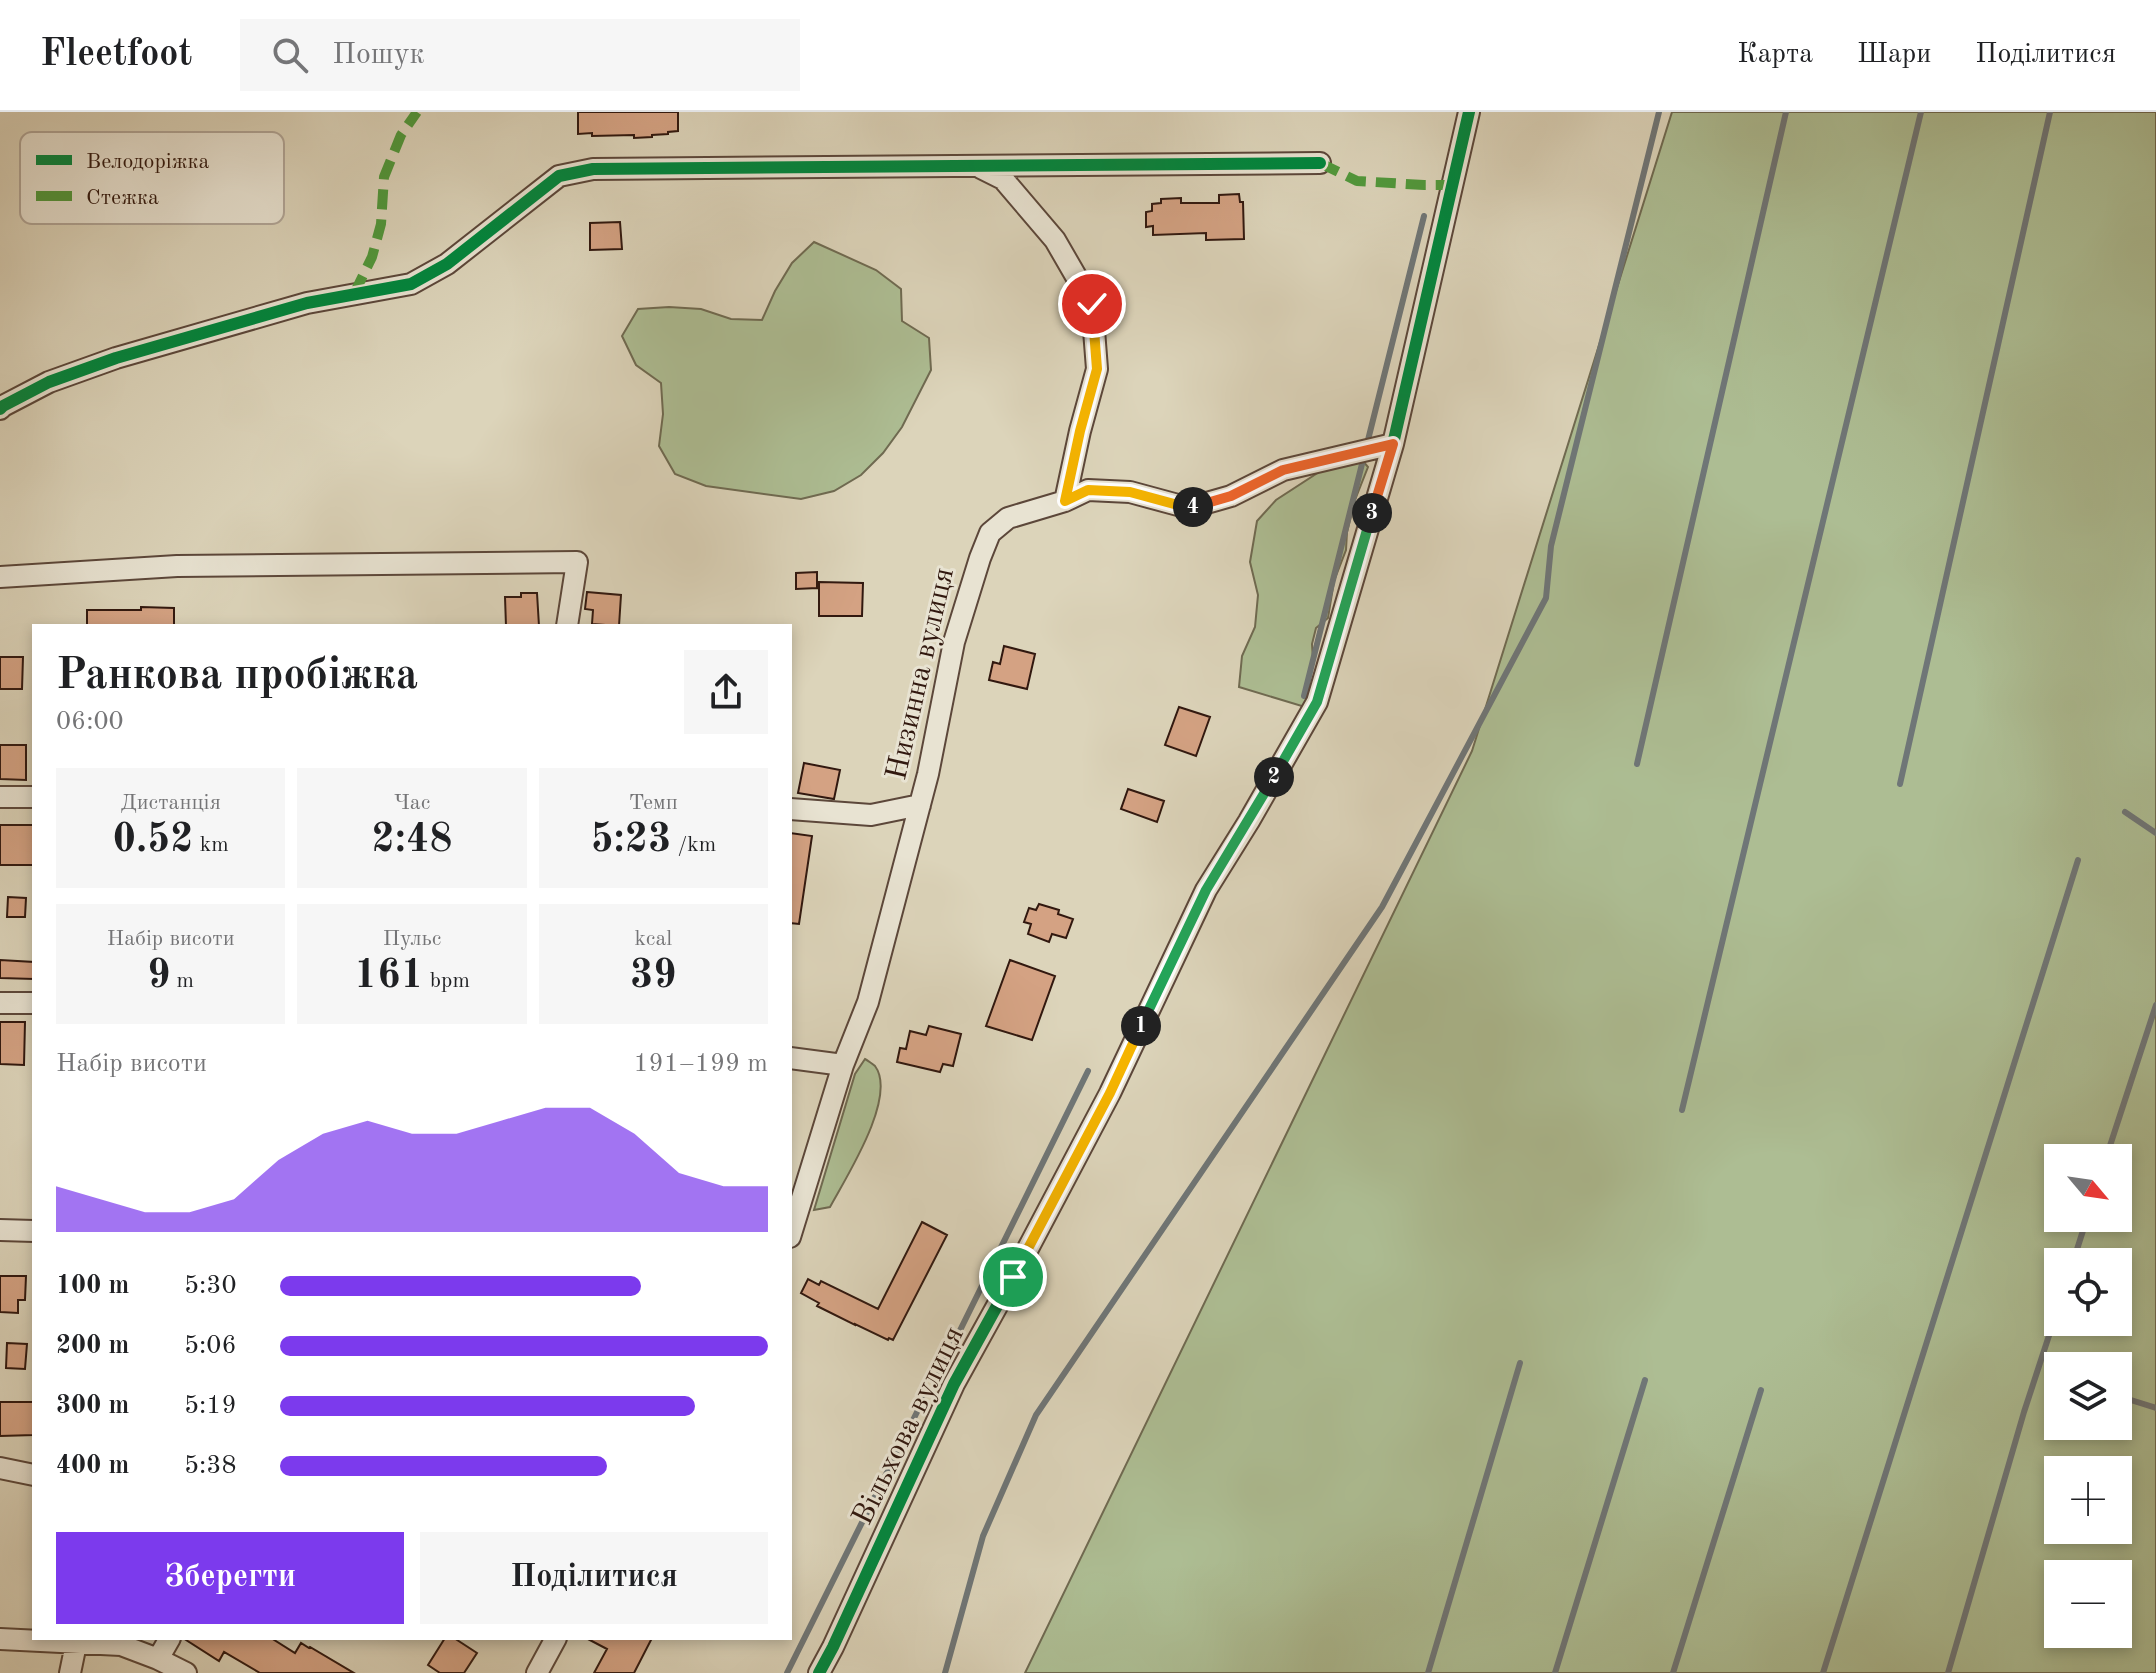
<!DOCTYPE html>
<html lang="uk">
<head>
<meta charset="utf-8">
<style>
	:root { --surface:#fff; --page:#f6f6f6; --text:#202124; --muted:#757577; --line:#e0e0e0; --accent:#7c3aed }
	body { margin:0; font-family:"Old Standard TT",serif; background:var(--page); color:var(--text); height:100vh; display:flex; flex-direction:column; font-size:30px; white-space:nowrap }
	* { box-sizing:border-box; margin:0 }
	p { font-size:26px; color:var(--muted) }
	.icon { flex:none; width:44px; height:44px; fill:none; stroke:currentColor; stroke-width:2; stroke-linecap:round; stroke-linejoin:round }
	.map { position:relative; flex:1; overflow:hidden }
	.details { position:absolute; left:32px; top:512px; width:760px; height:1016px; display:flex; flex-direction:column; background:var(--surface); border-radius:0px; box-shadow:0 4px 12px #0003 }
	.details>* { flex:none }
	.needle { width:52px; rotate:119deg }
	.tools { position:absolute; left:2044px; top:1032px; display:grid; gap:16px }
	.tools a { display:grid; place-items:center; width:88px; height:88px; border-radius:0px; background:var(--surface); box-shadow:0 4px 12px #0003; font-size:40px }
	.pin { position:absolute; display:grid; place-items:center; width:68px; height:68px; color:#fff; margin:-34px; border:4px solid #fff; border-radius:50%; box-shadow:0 2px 8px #0007 }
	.km { position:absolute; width:40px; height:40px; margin:-20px; border-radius:50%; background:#222; color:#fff; font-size:22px; line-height:40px; text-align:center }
	.round { display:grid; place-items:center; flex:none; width:84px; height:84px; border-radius:0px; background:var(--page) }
	.headline { display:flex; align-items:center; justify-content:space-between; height:136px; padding:0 24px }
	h1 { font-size:44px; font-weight:800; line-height:60px }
	.metrics { display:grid; grid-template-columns:repeat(3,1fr); gap:12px; height:136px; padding:8px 24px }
	.metrics div { display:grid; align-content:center; border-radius:0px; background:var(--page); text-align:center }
	.metrics b { font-size:40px; font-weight:800 }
	.metrics small { font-size:22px; font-weight:400 }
	.metrics p { font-size:22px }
	.chart { height:224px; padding:16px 24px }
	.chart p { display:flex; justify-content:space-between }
	.chart svg { width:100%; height:144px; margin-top:8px; fill:var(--accent); opacity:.7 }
	.action { display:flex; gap:16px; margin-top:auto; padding:16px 24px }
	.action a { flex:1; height:92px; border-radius:0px; background:var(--accent); color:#fff; font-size:32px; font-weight:800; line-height:92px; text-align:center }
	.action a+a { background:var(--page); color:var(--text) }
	ul { padding:0 24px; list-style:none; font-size:26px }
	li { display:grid; grid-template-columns:128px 96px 1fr; align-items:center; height:60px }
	li i { height:20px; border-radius:10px; background:var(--accent) }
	header { display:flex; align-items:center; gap:48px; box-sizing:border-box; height:112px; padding:0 40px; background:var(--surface); border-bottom:2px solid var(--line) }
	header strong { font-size:38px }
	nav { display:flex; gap:44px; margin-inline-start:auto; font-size:28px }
	.search { width:560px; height:72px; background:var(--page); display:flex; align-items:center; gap:20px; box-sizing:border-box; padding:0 28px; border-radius:0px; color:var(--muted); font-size:30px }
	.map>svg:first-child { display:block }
	.green { fill:#adbd93; stroke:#6f6a51; stroke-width:2; fill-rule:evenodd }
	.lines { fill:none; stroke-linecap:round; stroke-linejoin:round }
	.stream { stroke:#6f7677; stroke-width:6 }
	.building { fill:#d4a283; stroke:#31180f; stroke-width:2 }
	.minor-casing { stroke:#5c473a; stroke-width:24 }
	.minor { stroke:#e8e3d2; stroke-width:20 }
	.quiet { stroke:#50993c; stroke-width:10; stroke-dasharray:20 10; stroke-linecap:butt }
	.cycleway-casing { stroke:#e8e3d2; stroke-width:17 }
	.cycleway { stroke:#00873e; stroke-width:12 }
	.split-1-casing { stroke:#fff; stroke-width:16 }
	.split-2-casing { stroke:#fff; stroke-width:16 }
	.split-3-casing { stroke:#fff; stroke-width:16 }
	.split-4-casing { stroke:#fff; stroke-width:16 }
	.split-5-casing { stroke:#fff; stroke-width:16 }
	.split-1 { stroke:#f5b400; stroke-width:10 }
	.split-2 { stroke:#22a559; stroke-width:10 }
	.split-3 { stroke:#22a559; stroke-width:10 }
	.split-4 { stroke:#f0652b; stroke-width:10 }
	.split-5 { stroke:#f5b400; stroke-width:10 }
	.labels { text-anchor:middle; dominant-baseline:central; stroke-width:6; stroke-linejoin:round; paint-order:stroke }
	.street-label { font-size:30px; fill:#31180f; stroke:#e8e3d2 }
	.key { fill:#e8e3d2; stroke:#b1a698; stroke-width:2 }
	.key-label { font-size:22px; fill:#31180f }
</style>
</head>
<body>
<header>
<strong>Fleetfoot</strong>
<div class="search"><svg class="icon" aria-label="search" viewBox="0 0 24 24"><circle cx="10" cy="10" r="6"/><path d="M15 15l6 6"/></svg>Пошук</div>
<nav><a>Карта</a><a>Шари</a><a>Поділитися</a></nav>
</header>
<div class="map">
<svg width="2156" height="1561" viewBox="0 0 2156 1561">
	<rect width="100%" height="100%" fill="#dcd4ba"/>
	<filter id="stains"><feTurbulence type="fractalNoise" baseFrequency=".0025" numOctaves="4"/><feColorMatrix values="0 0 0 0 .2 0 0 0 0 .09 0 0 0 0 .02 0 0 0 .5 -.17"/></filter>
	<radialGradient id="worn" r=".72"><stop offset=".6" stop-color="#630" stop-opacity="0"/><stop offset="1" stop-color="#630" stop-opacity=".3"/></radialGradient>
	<!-- green -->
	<path class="green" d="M 1672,0 L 2156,0 L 2156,1561 L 1025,1561 L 1472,639 ZM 2118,1046 L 2118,1106 L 2058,1106 L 2058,1046 ZM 2118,1150 L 2118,1210 L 2058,1210 L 2058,1150 ZM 2118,1254 L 2118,1314 L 2058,1314 L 2058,1254 ZM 2118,1358 L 2118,1418 L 2058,1418 L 2058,1358 ZM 2118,1462 L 2118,1522 L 2058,1522 L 2058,1462 Z
		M 814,130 L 876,158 L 901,177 L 902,209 L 929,226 L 931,258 L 902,315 L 883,341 L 861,363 L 834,379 L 801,387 L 706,374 L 675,362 L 659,334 L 663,302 L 661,271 L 636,253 L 622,224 L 638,197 L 669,195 L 701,197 L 731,207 L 762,208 L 775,179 L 792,151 Z
		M 1362,348 L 1368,355 L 1355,388 L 1347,420 L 1346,438 L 1334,469 L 1328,506 L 1316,516 L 1312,532 L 1313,547 L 1305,595 L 1239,575 L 1242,544 L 1255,515 L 1258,483 L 1250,450 L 1257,409 L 1276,388 L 1333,351 Z
		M 865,947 C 867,948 874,953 875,954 C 898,985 845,1067 830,1095 L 814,1098 L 855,962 Z"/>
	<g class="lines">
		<!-- stream -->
		<path class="stream" d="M 1368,328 L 1424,104
			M 1304,584 L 1363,348
			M 1637,652 L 1786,0
			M 1900,672 L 2050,0
			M 2125,700 L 2156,721
			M 1682,998 L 1921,0
			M 2106,1046 L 2156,893
			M 2073,1150 L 2087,1106
			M 938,1263 L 1088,959
			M 2118,1284 L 2156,1296
			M 787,1561 L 923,1288
			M 945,1561 L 983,1424 L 1036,1303 L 1382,795 L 1546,486 L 1551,434 L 1659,0
			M 1428,1561 L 1520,1251
			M 1555,1561 L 1645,1268
			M 1673,1561 L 1761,1278
			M 1823,1561 L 2078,748
			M 1948,1561 L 2024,1300 L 2058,1196"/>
	</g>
	<!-- building -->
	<path class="building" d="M 578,0 L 678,0 L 678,19 L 668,20 L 668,22 L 652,23 L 652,25 L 634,26 L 634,23 L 592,24 L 592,21 L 578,22 Z
		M 1239,82 L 1240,90 L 1243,90 L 1244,127 L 1206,128 L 1206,121 L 1153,123 L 1153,114 L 1146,115 L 1146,100 L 1152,99 L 1152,92 L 1161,91 L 1161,87 L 1181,86 L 1181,91 L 1219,91 L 1219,83 Z
		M 620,110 L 622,137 L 590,138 L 590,111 Z
		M 817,460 L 817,476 L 796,477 L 796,461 Z
		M 819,470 L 863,471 L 862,504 L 819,504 Z
		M 587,480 L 621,483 L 619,514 L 592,512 L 593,498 L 585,497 Z
		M 521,481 L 537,481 L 539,514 L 506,514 L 505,485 L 521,485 Z
		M 141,495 L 174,496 L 174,514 L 87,514 L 87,498 L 141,498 Z
		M 1004,534 L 1035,542 L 1027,577 L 989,568 L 993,550 L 1000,552 Z
		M 0,545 L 23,545 L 22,577 L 0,577 Z
		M 1179,595 L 1210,605 L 1196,644 L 1165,633 Z
		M 0,633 L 26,633 L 26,668 L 0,667 Z
		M 804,651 L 840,658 L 834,687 L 798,681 Z
		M 1128,677 L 1164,689 L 1157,710 L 1121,697 Z
		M 0,713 L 34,713 L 34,753 L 0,753 Z
		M 790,721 L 812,724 L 799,812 L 790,811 Z
		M 8,785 L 26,786 L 25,805 L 7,805 Z
		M 1039,792 L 1059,798 L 1058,802 L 1073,807 L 1066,826 L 1052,822 L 1049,830 L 1028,822 L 1031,812 L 1024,810 L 1029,796 L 1036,798 Z
		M 0,848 L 34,850 L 34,867 L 0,866 Z
		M 1010,848 L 1055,864 L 1032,928 L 986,914 Z
		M 0,910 L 25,910 L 24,953 L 0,952 Z
		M 929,914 L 961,922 L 953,954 L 943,952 L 940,960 L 897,950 L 900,936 L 906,937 L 910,919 L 926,923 Z
		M 922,1110 L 947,1123 L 893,1228 L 889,1226 L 888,1228 L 855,1212 L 855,1213 L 817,1194 L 819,1191 L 801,1181 L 808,1167 L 819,1173 L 821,1169 L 878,1197 Z
		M 0,1164 L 26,1164 L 25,1188 L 18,1188 L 18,1201 L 0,1200 Z
		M 7,1231 L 27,1232 L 25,1257 L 6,1256 Z
		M 0,1290 L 34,1290 L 34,1323 L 0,1324 Z
		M 183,1526 L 271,1526 L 295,1541 L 301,1531 L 309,1536 L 310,1535 L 354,1561 L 260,1561 L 224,1540 L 219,1549 Z
		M 445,1526 L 454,1526 L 477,1541 L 464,1561 L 440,1561 L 428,1553 Z
		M 586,1526 L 652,1526 L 634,1561 L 594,1561 L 607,1537 Z"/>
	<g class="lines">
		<!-- minor casing -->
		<g class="minor-casing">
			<path id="minor" d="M 981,56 L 1003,67 L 1055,128 L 1092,192 L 1097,257 L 1080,319 L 1065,389
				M 0,297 L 3,294 L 49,270 L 116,246 L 307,191 L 411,172 L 447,152 L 559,64 L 593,57 L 1320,51
				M 0,465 L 177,454 L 577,450 L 567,514
				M 0,685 L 34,685
				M 790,697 L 871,703 L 920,693
				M 0,891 L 34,891
				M 790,946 L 843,953
				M 0,1118 L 34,1119
				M 790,1125 L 843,953 L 868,890 L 928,662 L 954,530 L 980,446 L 990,421 L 1008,406 L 1065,389 L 1088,378 L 1130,380 L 1189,396 L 1231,384 L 1283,358 L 1393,332
				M 0,1356 L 34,1363
				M 0,1527 L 121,1533 L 158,1547 L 186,1561
				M 158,1547 L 170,1526
				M 70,1561 L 76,1532
				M 537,1561 L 556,1526
				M 819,1561 L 833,1535 L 954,1272 L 1013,1165 L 1110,981 L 1206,778 L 1249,709 L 1317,590 L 1393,332 L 1469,0"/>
		</g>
		<!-- minor -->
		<use href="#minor" class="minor"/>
		<!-- quiet -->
		<path class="quiet" d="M 1320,51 L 1357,69 L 1424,73 L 1452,73
			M 354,182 L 372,145 L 381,112 L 384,65 L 401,23 L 417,0"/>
		<!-- cycleway casing -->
		<g class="cycleway-casing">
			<path id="cycleway" d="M 0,297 L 3,294 L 49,270 L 116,246 L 307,191 L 411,172 L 447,152 L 559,64 L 593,57 L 1320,51
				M 819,1561 L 833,1535 L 954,1272 L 1013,1165 L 1110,981 L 1206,778 L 1249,709 L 1317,590 L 1393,332 L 1469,0"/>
		</g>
		<!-- cycleway -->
		<use href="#cycleway" class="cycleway"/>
	</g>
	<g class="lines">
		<!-- split-1 casing -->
		<g class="split-1-casing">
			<path id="split-1" d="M 1013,1165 L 1110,981 L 1141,914"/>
		</g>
		<!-- split-2 casing -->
		<g class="split-2-casing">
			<path id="split-2" d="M 1141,914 L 1206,778 L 1274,665"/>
		</g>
		<!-- split-3 casing -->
		<g class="split-3-casing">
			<path id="split-3" d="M 1274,665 L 1317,590 L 1372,401"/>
		</g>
		<!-- split-4 casing -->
		<g class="split-4-casing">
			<path id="split-4" d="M 1193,395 L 1231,384 L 1283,358 L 1393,332 L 1372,401"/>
		</g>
		<!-- split-5 casing -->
		<g class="split-5-casing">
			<path id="split-5" d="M 1092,192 L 1097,257 L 1080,319 L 1065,389 L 1088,378 L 1130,380 L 1189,396 L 1193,395"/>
		</g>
		<!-- split-1 -->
		<use href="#split-1" class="split-1"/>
		<!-- split-2 -->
		<use href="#split-2" class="split-2"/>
		<!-- split-3 -->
		<use href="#split-3" class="split-3"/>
		<!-- split-4 -->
		<use href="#split-4" class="split-4"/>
		<!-- split-5 -->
		<use href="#split-5" class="split-5"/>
	</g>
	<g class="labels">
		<!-- street labels -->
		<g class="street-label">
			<text transform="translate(921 562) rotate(-77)">Низинна вулиця</text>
			<text transform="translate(909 1314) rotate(-64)">Вільхова вулиця</text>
		</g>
	</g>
	<!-- legend -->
	<rect x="20" y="20" width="264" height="92" rx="12" class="key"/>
	<rect x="36" y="43" width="36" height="10" fill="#00873e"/>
	<rect x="36" y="79" width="36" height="10" fill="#50993c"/>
	<g class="key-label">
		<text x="86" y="56">Велодоріжка</text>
		<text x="86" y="92">Стежка</text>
	</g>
	<rect width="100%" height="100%" filter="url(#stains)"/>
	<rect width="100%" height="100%" fill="url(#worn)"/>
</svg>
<div class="tools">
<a><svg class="needle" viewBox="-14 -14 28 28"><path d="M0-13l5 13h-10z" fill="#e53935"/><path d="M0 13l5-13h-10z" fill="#757577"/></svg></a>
<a><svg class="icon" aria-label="locate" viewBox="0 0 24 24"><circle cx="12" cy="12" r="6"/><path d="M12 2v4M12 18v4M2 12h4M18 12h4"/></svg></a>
<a><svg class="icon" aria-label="layers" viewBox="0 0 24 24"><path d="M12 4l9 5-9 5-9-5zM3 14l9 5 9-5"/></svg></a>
<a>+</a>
<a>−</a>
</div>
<div class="pin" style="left:1013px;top:1165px;background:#1e9e55"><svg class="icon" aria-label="arrive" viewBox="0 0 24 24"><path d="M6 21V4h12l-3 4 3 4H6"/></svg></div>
<div class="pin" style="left:1092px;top:192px;background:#d93025"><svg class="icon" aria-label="check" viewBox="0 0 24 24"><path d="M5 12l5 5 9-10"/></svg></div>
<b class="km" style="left:1141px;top:914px">1</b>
<b class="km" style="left:1274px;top:665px">2</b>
<b class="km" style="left:1372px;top:401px">3</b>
<b class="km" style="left:1193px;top:395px">4</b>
<section class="details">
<div class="headline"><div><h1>Ранкова пробіжка</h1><p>06:00</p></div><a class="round"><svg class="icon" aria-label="share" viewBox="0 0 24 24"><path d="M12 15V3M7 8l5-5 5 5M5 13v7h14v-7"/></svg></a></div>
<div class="metrics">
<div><p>Дистанція</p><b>0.52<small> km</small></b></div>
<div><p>Час</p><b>2:48</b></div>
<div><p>Темп</p><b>5:23<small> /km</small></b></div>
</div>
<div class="metrics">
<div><p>Набір висоти</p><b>9<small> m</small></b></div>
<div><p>Пульс</p><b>161<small> bpm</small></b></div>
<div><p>kcal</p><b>39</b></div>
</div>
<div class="chart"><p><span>Набір висоти</span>191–199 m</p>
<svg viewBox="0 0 160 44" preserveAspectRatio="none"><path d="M0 44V30L10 34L20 38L30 38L40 34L50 22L60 14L70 10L80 14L90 14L100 10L110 6L120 6L130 14L140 26L150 30L160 30V44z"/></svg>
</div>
<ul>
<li><b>100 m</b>5:30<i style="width:74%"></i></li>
<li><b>200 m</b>5:06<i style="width:100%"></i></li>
<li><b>300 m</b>5:19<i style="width:85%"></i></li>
<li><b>400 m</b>5:38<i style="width:67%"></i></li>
</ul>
<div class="action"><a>Зберегти</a><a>Поділитися</a></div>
</section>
</div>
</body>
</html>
